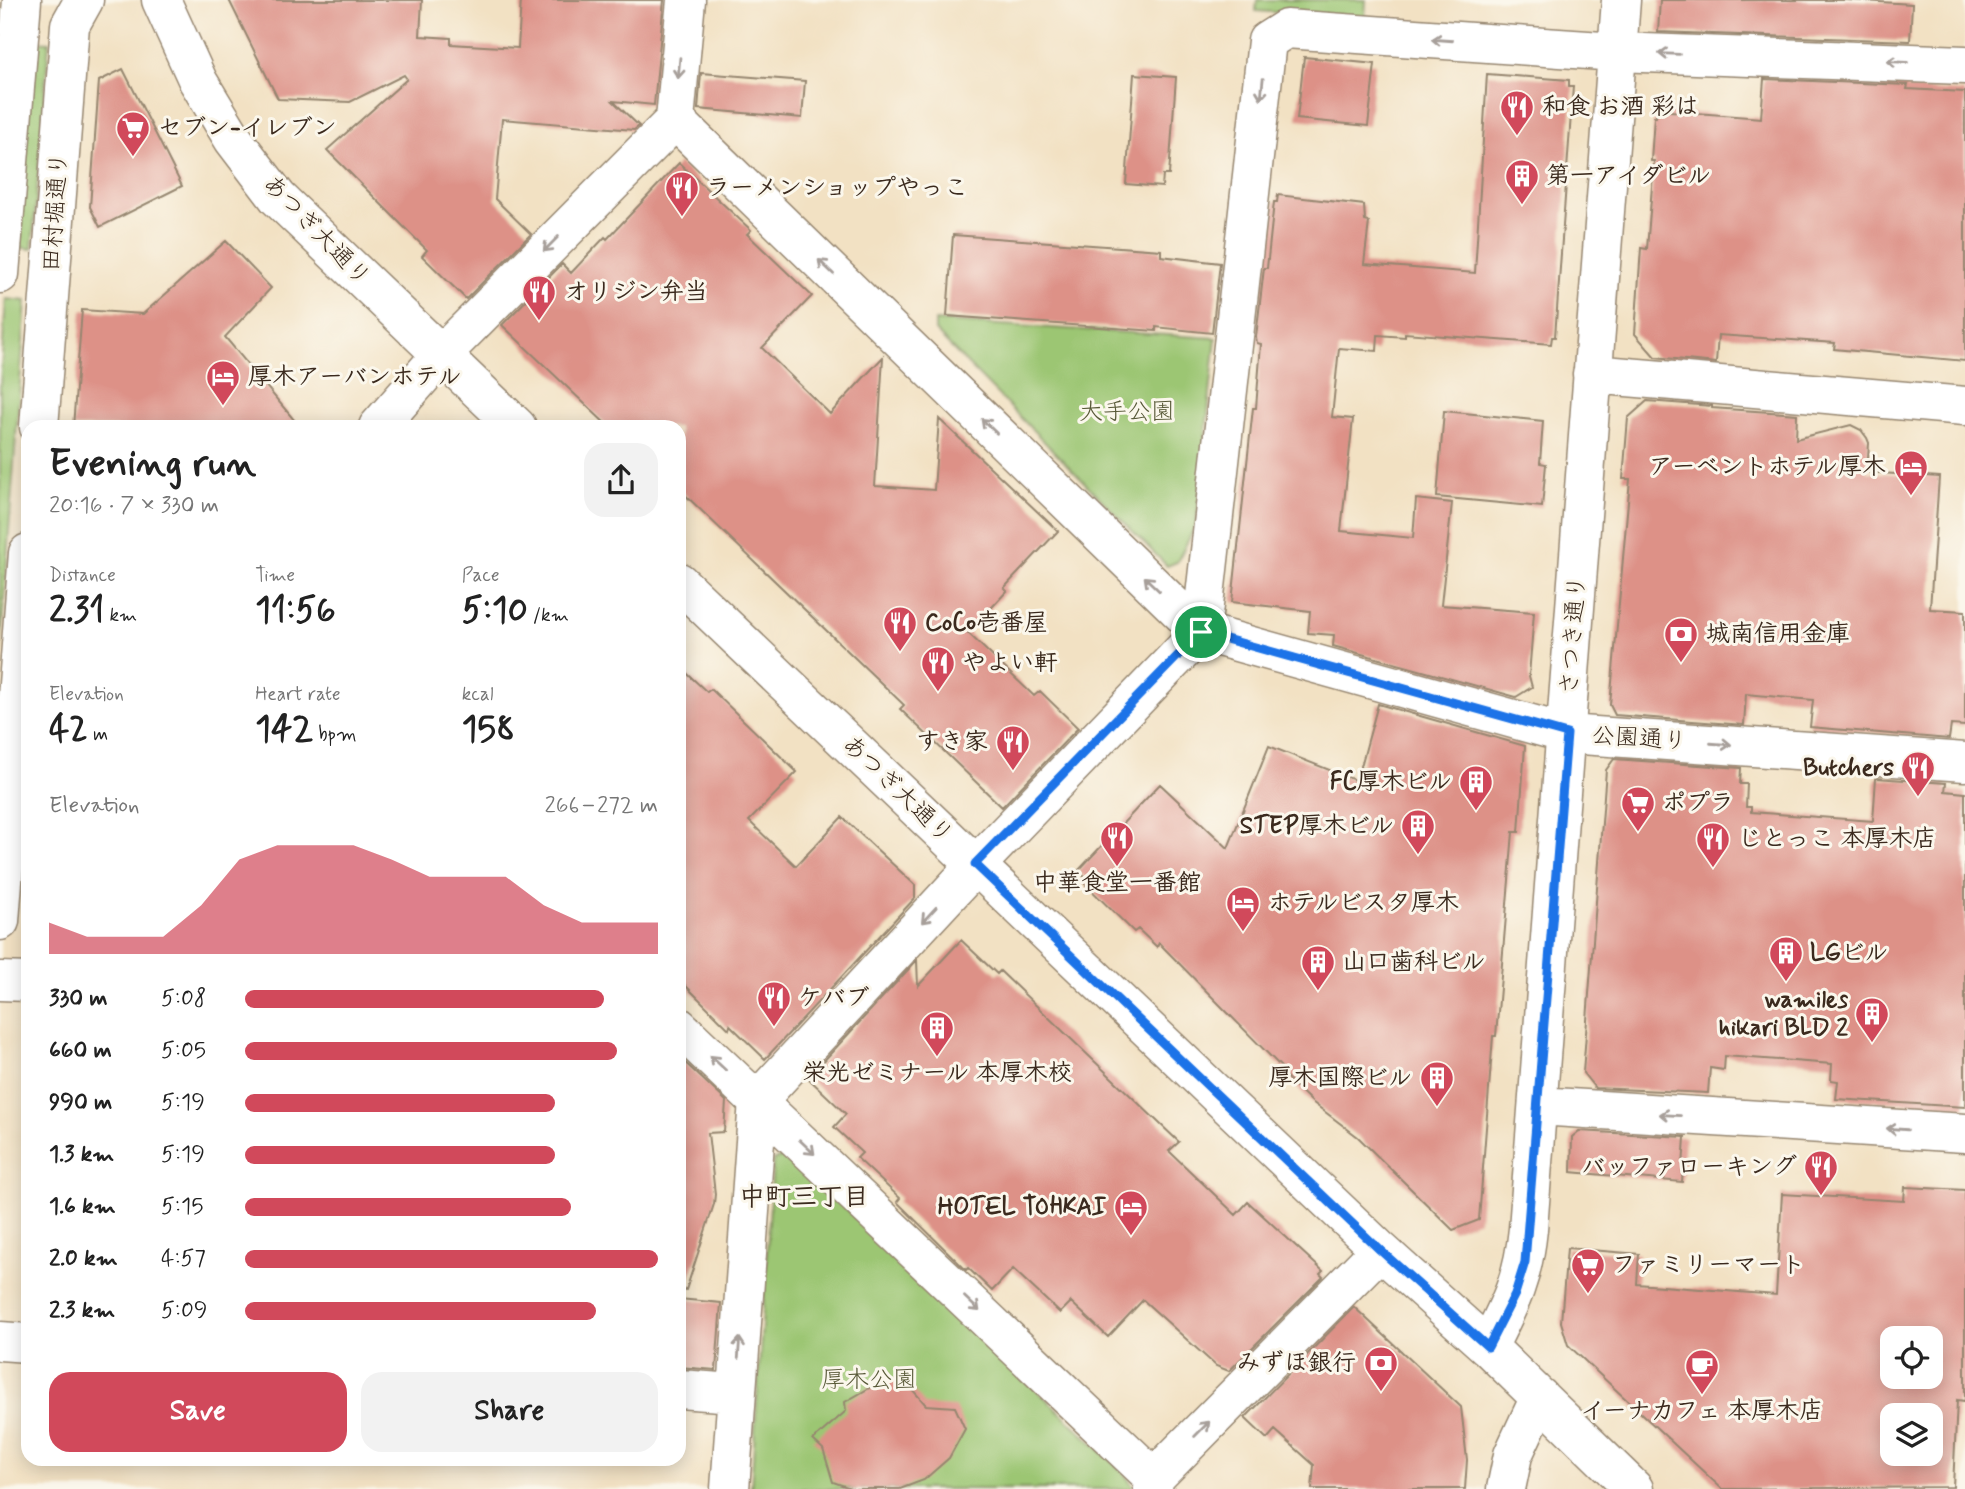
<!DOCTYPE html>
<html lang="en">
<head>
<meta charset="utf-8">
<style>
	:root { --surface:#fff; --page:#f2f2f2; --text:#222; --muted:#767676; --accent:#d1495b }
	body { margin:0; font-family:Mynerve,"Klee One",sans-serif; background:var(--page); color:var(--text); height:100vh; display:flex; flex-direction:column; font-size:26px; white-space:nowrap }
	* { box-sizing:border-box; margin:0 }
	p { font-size:23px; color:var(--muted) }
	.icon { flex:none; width:38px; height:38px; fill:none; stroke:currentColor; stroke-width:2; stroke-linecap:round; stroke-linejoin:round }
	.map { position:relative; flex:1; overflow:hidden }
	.panel { position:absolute; left:21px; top:420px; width:665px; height:1046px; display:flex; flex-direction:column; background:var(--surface); border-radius:21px; box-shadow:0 4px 18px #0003 }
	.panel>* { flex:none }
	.fabs { position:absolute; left:1880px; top:1326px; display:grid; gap:14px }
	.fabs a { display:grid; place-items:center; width:63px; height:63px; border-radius:14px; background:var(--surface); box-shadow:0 4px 18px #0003; font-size:35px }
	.pin { position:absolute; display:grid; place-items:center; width:60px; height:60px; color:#fff; margin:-30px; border:4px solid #fff; border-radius:50%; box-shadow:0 2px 7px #0007 }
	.round { display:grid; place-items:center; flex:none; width:74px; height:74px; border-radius:21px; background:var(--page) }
	.summary { display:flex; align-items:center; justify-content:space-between; height:119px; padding:0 28px }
	h1 { font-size:38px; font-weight:800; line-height:52px }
	.metrics { display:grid; grid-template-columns:repeat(3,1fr); gap:10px; height:119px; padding:7px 28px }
	.metrics div { display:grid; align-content:center }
	.metrics b { font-size:35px; font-weight:800 }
	.metrics small { font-size:19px; font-weight:400 }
	.metrics p { font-size:19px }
	.chart { height:196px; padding:14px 28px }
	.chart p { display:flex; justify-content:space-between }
	.chart svg { width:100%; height:126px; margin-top:7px; fill:var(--accent); opacity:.7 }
	.cta { display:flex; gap:14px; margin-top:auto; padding:14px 28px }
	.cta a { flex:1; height:80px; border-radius:21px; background:var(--accent); color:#fff; font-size:28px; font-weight:800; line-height:80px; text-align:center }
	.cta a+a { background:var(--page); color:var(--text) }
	ul { padding:0 28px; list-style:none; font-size:23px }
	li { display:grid; grid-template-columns:112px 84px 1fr; align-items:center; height:52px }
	li i { height:18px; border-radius:9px; background:var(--accent) }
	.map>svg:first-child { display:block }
	.green { fill:#9cc673; stroke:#6c7848; stroke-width:2 }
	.building { fill:#dd9187; fill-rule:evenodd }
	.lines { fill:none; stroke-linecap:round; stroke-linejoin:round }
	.minor-casing { stroke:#968670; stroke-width:41 }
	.minor { stroke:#fff; stroke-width:38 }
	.oneway { stroke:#a79f9a }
	.route-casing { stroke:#fff; stroke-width:14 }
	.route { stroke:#1a73e8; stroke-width:9 }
	.labels { text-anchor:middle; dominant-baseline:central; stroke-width:6; stroke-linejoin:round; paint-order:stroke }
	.poi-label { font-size:24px; font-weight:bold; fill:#3b2a1e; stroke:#fbf7ec; text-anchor:start }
	.street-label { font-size:24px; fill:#3b2a1e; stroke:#fbf7ec }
	.park-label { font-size:24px; fill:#585938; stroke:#fbf7ec }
	.neighbourhood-label { font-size:26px; font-weight:bold; fill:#3b2a1e; stroke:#fbf7ec }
</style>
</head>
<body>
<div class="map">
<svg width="1965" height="1489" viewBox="0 0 1965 1489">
	<rect width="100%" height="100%" fill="#fbf7ec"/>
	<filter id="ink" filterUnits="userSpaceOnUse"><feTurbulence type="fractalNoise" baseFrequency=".0143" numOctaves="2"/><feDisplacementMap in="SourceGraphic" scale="14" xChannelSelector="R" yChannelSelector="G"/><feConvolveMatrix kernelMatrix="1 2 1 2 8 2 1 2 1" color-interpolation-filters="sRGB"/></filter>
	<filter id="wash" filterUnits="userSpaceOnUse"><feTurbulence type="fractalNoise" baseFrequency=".00686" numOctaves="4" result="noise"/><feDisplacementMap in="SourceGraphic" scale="28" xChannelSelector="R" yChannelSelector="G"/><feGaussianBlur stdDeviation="1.57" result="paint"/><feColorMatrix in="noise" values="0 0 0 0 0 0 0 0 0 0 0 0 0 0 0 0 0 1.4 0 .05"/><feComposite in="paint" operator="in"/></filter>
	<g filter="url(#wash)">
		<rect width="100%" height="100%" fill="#f2e1c3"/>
		<!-- green -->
		<path class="green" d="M 1257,0 L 1366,0 L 1365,18 L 1256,11 Z
			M 33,41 L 49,42 L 32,249 L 17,247 Z
			M 6,299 L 26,301 L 0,654 L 0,385 Z
			M 935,321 L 1216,338 L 1196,525 L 1177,562 L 1167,566 L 935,331 Z
			M 789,1154 L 1123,1472 L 1135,1489 L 751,1489 L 773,1161 Z"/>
		<g id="blocks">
			<!-- building -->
			<path class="building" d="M 229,0 L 422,0 L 420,36 L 451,38 L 451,44 L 518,48 L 521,0 L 664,0 L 654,105 L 613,101 L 639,126 L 634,130 L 502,119 L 495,199 L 531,234 L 466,299 L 422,256 L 427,250 L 327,150 L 407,79 L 404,75 L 350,102 L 278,99 Z
				M 1660,0 L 1847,0 L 1912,4 L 1910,41 L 1658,32 Z
				M 1304,57 L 1375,64 L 1368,126 L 1297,119 Z
				M 123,69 L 182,186 L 100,227 L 90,207 L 99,81 Z
				M 701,73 L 805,81 L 802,118 L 698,109 Z
				M 1134,74 L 1176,77 L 1169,175 L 1163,175 L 1162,187 L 1126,184 Z
				M 1487,74 L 1569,80 L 1569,86 L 1573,86 L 1555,337 L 1552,337 L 1551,344 L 1405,333 L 1405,337 L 1378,335 L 1377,351 L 1339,348 L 1332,417 L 1353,419 L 1341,531 L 1413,538 L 1416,499 L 1452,503 L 1441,605 L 1534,612 L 1529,676 L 1532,687 L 1516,697 L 1333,646 L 1334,635 L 1308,633 L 1310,611 L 1232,602 L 1253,408 L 1256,408 L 1261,344 L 1257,343 L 1256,337 L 1264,268 L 1267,268 L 1274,202 L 1277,202 L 1278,195 L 1364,205 L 1365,221 L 1369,222 L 1364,264 L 1475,273 Z
				M 1764,79 L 1908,85 L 1907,89 L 1965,92 L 1965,361 L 1834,349 L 1835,343 L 1718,335 L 1716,363 L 1655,357 L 1635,334 L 1641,248 L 1647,249 L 1654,161 L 1651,161 L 1654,117 L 1656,117 L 1657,110 L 1761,118 Z
				M 679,163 L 751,230 L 747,234 L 812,296 L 762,348 L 830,414 L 883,357 L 875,486 L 934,490 L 939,419 L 1058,531 L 1004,588 L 1007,591 L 968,633 L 1034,696 L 1040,691 L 1078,728 L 1002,807 L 900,709 L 904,705 L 679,489 L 679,427 L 609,427 L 502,325 L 562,264 L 571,273 L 605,237 L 607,239 Z
				M 953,235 L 1161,250 L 1161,256 L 1220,263 L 1212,333 L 1156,327 L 1156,331 L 947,316 Z
				M 226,241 L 271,288 L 225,337 L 300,427 L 73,427 L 82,310 L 143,314 Z
				M 1647,401 L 1712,406 L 1712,408 L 1797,414 L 1796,439 L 1851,425 L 1861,430 L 1867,438 L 1869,443 L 1867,472 L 1939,477 L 1930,609 L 1965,611 L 1965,726 L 1951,725 L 1949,739 L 1810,727 L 1813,700 L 1746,694 L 1744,725 L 1615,715 L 1610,705 L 1630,479 L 1623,479 L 1628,418 Z
				M 1444,411 L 1543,421 L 1540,463 L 1546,464 L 1542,507 L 1437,497 Z
				M 679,666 L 707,692 L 711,689 L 797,772 L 749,821 L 796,866 L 842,817 L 915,885 L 915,898 L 765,1059 L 730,1025 L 729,1029 L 679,979 Z
				M 1378,704 L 1525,746 L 1519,832 L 1513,832 L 1496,1036 L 1493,1036 L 1479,1220 L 1453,1230 L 1358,1137 L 1312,1102 L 1284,1075 L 1286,1072 L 1159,943 L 1157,947 L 1138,929 L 1134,932 L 1083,882 L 1086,878 L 1078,871 L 1160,784 L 1228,848 L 1269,746 L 1357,781 Z
				M 1614,759 L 1741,768 L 1740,784 L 1747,784 L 1746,807 L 1751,807 L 1751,812 L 1873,821 L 1876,778 L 1946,783 L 1945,791 L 1965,793 L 1965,1107 L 1836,1099 L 1838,1081 L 1831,1080 L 1832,1064 L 1725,1056 L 1724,1070 L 1710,1068 L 1708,1093 L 1595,1088 L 1583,1073 L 1606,770 Z
				M 961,940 L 997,974 L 1000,971 L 1179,1142 L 1169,1151 L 1236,1215 L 1248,1202 L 1323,1271 L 1320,1274 L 1323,1277 L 1229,1371 L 1216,1366 L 1143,1300 L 1108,1337 L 1071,1302 L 1060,1313 L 1013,1269 L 992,1291 L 968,1268 L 966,1270 L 897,1202 L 900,1198 L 857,1158 L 862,1153 L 834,1127 L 846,1114 L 808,1078 L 917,960 L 918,986 Z
				M 679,1057 L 726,1101 L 724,1132 L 708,1133 L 715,1194 L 714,1204 L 686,1290 L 679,1289 Z
				M 1579,1131 L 1685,1137 L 1682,1182 L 1571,1172 L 1572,1137 Z
				M 1905,1187 L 1965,1190 L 1965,1401 L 1957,1400 L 1953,1487 L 1722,1489 L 1568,1345 L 1561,1322 L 1567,1248 L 1639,1254 L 1637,1284 L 1776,1295 L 1782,1194 L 1904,1201 ZM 1892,1339 L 1930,1339 L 1930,1377 L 1892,1377 ZM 1892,1416 L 1930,1416 L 1930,1454 L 1892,1454 Z
				M 679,1299 L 721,1303 L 716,1370 L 679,1367 Z
				M 1354,1307 L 1461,1407 L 1467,1460 L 1465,1489 L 1312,1489 L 1314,1465 L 1275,1430 L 1267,1439 L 1245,1418 Z
				M 903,1379 L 926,1405 L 955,1407 L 965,1429 L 949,1458 L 924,1480 L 900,1489 L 853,1489 L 833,1482 L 823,1449 L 813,1440 L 846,1411 L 845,1402 L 873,1386 Z"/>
		</g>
	</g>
	<g filter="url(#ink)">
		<use href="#blocks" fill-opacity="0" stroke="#968670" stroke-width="2"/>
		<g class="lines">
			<!-- minor casing -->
			<g class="minor-casing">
				<path id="minor" d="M 161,0 L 198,81 L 233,139 L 278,198 L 517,427
					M 675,120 L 1201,632 L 1567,734 L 1965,762
					M 0,274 L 22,0
					M 1592,374 L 1965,406
					M 39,427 L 70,25 L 84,0
					M 378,427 L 441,355 L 675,120 L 686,0
					M 679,582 L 1380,1250 L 1488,1347 L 1634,1489
					M 0,921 L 28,553
					M 0,981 L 28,982
					M 679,1027 L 1154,1478
					M 1538,1106 L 1965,1133
					M 0,1341 L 28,1343
					M 1488,1347 C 1511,1302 1523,1279 1528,1229 L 1621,0
					M 679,1389 L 735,1393
					M 730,1489 L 758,1100 L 976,865 L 1201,632 L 1267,41 L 1286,29 L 1617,52 L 1965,65
					M 1153,1489 L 1154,1478 L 1380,1250
					M 1506,1489 L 1513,1455 L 1540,1397"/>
			</g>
			<!-- minor -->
			<use href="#minor" class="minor"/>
		</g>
		<!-- one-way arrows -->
		<defs><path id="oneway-shaft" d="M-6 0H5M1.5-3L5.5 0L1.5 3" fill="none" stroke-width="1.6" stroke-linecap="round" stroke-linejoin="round" transform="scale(1.75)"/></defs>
		<g class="oneway">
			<use href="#oneway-shaft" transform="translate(1442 40) rotate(-176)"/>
			<use href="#oneway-shaft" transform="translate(1669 54) rotate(-178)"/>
			<use href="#oneway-shaft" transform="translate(1897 62) rotate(-178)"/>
			<use href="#oneway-shaft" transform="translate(679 68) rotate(95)"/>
			<use href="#oneway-shaft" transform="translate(1262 89) rotate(96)"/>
			<use href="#oneway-shaft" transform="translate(551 244) rotate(135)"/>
			<use href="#oneway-shaft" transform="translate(826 267) rotate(-136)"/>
			<use href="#oneway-shaft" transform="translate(989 426) rotate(-136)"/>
			<use href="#oneway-shaft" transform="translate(1152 584) rotate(-136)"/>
			<use href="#oneway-shaft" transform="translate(1721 744) rotate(4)"/>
			<use href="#oneway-shaft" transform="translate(929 915) rotate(133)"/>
			<use href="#oneway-shaft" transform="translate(718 1063) rotate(-137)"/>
			<use href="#oneway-shaft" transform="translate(1670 1115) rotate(-177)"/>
			<use href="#oneway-shaft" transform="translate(1897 1129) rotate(-176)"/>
			<use href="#oneway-shaft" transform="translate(807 1147) rotate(44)"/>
			<use href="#oneway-shaft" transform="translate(972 1304) rotate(44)"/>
			<use href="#oneway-shaft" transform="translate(739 1348) rotate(-86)"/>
			<use href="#oneway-shaft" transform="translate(1202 1429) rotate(-45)"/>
		</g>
	</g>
	<g class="lines" filter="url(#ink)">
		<!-- route casing -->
		<g class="route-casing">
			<path id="route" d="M 1201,632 L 1567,734 L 1525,1262 L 1515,1294 L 1488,1347 L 1380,1250 L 975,864 Z"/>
		</g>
		<!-- route -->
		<use href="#route" class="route"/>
	</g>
	<!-- icons -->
	<defs>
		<g id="restaurant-pin" transform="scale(1.75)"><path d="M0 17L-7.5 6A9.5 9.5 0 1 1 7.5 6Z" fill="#d1495b" stroke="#fbf7ec"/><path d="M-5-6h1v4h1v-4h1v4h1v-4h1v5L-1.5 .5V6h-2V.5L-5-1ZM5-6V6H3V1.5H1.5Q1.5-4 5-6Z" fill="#fff"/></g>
		<g id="supermarket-pin" transform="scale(1.75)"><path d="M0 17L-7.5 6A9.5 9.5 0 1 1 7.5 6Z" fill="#d1495b" stroke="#fbf7ec"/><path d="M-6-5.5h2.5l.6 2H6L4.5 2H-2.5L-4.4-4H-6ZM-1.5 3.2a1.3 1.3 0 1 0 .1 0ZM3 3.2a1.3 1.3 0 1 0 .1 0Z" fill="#fff"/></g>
		<g id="building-pin" transform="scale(1.75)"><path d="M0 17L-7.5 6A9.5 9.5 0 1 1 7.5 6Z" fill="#d1495b" stroke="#fbf7ec"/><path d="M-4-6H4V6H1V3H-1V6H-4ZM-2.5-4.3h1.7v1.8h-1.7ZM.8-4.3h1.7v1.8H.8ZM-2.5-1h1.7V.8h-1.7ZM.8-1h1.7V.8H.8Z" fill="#fff"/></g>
		<g id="hotel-pin" transform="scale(1.75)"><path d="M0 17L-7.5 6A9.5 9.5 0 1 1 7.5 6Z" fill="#d1495b" stroke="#fbf7ec"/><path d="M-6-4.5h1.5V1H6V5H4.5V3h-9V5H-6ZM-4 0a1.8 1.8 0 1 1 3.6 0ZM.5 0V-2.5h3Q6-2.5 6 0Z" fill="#fff"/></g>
		<g id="bank-pin" transform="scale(1.75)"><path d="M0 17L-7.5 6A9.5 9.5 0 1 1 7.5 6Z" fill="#d1495b" stroke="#fbf7ec"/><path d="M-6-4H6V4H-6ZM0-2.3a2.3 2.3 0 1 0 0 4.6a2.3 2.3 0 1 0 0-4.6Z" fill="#fff"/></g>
		<g id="cafe-pin" transform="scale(1.75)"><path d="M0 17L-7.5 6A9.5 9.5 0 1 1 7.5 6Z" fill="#d1495b" stroke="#fbf7ec"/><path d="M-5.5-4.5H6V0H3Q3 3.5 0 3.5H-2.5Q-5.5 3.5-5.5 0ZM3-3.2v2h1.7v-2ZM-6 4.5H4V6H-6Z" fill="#fff"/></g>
	</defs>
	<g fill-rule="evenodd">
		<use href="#restaurant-pin" x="1517" y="107"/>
		<use href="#supermarket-pin" x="133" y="128"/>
		<use href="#building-pin" x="1522" y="176"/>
		<use href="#restaurant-pin" x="682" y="188"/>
		<use href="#restaurant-pin" x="539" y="292"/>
		<use href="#hotel-pin" x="223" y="377"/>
		<use href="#hotel-pin" x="1911" y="467"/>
		<use href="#restaurant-pin" x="900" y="623"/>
		<use href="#bank-pin" x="1681" y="634"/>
		<use href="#restaurant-pin" x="938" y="663"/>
		<use href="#restaurant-pin" x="1013" y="742"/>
		<use href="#restaurant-pin" x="1918" y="768"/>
		<use href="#building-pin" x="1476" y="782"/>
		<use href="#supermarket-pin" x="1638" y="803"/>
		<use href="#building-pin" x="1418" y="826"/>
		<use href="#restaurant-pin" x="1117" y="838"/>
		<use href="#restaurant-pin" x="1713" y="839"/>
		<use href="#hotel-pin" x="1243" y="903"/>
		<use href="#building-pin" x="1786" y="953"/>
		<use href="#building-pin" x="1318" y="962"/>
		<use href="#restaurant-pin" x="774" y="998"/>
		<use href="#building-pin" x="1872" y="1014"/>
		<use href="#building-pin" x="937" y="1028"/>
		<use href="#building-pin" x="1437" y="1078"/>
		<use href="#restaurant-pin" x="1821" y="1167"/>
		<use href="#hotel-pin" x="1131" y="1207"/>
		<use href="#supermarket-pin" x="1588" y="1265"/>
		<use href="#bank-pin" x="1381" y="1363"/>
		<use href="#cafe-pin" x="1702" y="1366"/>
	</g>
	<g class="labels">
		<!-- poi labels -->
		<g class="poi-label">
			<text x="1542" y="107">和食 お酒 彩は</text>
			<text x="158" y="128">セブン-イレブン</text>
			<text x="1546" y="176">第一アイダビル</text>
			<text x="706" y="188">ラーメンショップやっこ</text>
			<text x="564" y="292">オリジン弁当</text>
			<text x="248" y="377">厚木アーバンホテル</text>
			<text x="1886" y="467" text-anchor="end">アーベントホテル厚木</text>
			<text x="925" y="623">CoCo壱番屋</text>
			<text x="1706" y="634">城南信用金庫</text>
			<text x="962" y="663">やよい軒</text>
			<text x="988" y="742" text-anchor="end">すき家</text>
			<text x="1894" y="768" text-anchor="end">Butchers</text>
			<text x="1452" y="782" text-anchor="end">FC厚木ビル</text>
			<text x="1662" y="803">ポプラ</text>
			<text x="1394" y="826" text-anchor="end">STEP厚木ビル</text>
			<text x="1738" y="839">じとっこ 本厚木店</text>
			<text x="1117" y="883" text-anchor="middle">中華食堂一番館</text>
			<text x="1268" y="903">ホテルビスタ厚木</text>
			<text x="1810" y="953">LGビル</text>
			<text x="1342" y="962">山口歯科ビル</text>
			<text x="798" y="998">ケバブ</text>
			<text x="1848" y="1000" text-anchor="end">wamiles<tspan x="1848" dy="28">hikari BLD 2</tspan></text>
			<text x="937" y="1073" text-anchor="middle">栄光ゼミナール 本厚木校</text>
			<text x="1412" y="1078" text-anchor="end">厚木国際ビル</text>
			<text x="1797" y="1167" text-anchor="end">バッファローキング</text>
			<text x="1106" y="1207" text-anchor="end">HOTEL TOHKAI</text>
			<text x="1612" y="1265">ファミリーマート</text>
			<text x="1356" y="1363" text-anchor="end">みずほ銀行</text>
			<text x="1702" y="1411" text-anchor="middle">イーナカフェ 本厚木店</text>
		</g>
		<!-- street labels -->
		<g class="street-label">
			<text transform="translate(56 212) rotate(-86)">田村堀通り</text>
			<text transform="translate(316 231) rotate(46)">あつぎ大通り</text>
			<text transform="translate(1574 635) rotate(-86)">さつき通り</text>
			<text transform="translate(1639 739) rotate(4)">公園通り</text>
			<text transform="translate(897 790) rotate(44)">あつぎ大通り</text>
		</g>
		<!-- park labels -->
		<g class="park-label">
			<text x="1127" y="412">大手公園</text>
			<text x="869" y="1380">厚木公園</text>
		</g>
		<!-- neighbourhood labels -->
		<g class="neighbourhood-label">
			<text x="804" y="1198">中町三丁目</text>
		</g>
	</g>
</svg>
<div class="fabs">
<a><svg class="icon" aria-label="locate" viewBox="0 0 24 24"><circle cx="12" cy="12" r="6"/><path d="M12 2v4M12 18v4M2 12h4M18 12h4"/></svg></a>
<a><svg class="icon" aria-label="layers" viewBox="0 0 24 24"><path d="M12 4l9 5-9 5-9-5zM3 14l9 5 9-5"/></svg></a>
</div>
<div class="pin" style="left:1201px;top:632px;background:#1e9e55"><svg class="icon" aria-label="arrive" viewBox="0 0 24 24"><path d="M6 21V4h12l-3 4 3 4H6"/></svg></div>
<section class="panel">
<div class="summary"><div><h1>Evening run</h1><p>20:16 · 7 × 330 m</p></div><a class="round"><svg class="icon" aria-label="share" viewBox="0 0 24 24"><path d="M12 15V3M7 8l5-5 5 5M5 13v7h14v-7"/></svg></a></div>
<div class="metrics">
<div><p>Distance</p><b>2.31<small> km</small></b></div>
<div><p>Time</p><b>11:56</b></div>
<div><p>Pace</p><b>5:10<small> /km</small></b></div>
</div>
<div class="metrics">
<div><p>Elevation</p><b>42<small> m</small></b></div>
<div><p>Heart rate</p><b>142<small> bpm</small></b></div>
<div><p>kcal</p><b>158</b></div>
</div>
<div class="chart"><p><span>Elevation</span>266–272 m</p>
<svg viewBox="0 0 160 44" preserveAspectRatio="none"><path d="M0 44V33L10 38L20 38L30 38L40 27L50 11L60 6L70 6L80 6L90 11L100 17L110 17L120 17L130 27L140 33L150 33L160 33V44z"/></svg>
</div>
<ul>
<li><b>330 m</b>5:08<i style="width:87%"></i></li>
<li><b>660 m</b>5:05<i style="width:90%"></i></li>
<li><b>990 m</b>5:19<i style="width:75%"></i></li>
<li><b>1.3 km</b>5:19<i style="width:75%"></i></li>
<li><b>1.6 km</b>5:15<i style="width:79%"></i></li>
<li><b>2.0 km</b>4:57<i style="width:100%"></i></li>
<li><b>2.3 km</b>5:09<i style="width:85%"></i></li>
</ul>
<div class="cta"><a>Save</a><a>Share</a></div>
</section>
</div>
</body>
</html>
